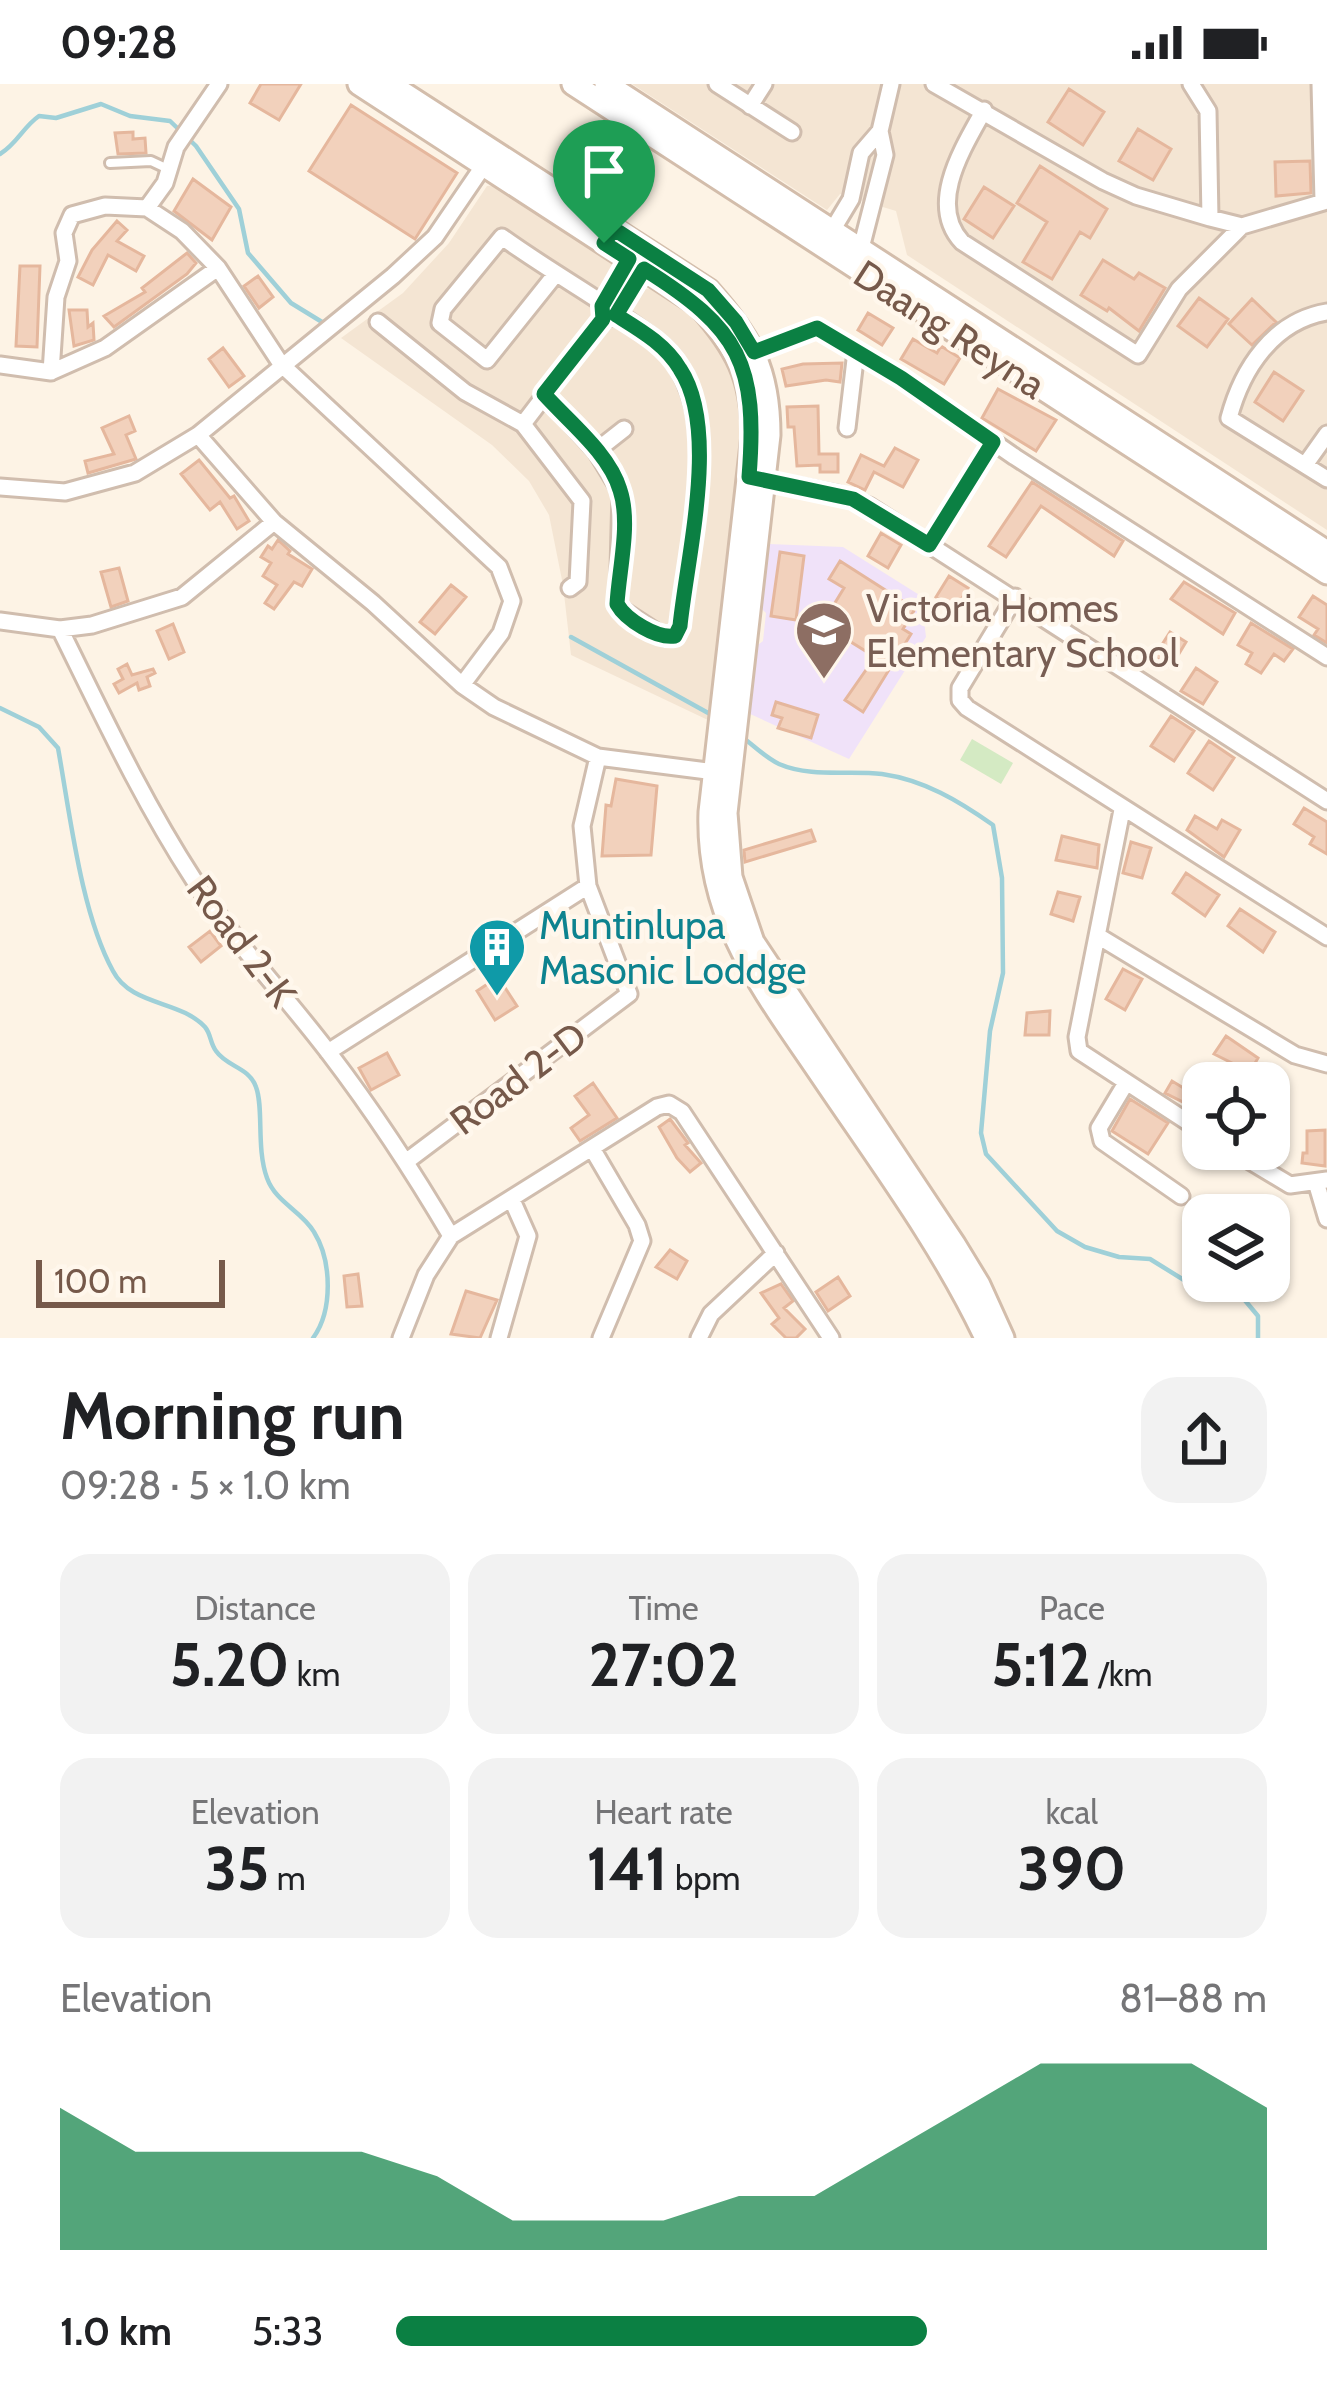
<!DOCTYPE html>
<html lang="en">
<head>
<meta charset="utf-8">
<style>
	:root { --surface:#fff; --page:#f2f2f2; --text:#202124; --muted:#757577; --accent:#0b8043 }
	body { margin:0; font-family:Cabin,sans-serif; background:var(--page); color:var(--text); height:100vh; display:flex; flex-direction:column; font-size:45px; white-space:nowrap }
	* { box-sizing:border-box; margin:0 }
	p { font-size:39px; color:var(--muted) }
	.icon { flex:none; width:66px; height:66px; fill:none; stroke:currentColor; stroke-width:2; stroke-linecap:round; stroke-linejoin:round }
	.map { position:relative; height:1254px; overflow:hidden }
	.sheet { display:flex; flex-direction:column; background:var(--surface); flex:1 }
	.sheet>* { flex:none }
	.buttons { position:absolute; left:1182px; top:978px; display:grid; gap:24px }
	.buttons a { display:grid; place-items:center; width:108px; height:108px; border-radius:24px; background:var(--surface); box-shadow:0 3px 9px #0004; font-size:60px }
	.scale { position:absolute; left:36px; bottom:30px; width:189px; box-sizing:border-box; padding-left:12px; border:6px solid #76594a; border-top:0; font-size:33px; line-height:42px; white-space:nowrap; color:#76594a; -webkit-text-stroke:9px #fff7ec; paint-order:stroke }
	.pin { position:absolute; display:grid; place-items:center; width:102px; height:102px; color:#fff; margin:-123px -51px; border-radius:50% 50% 50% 0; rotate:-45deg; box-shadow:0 0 12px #0007 }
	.pin .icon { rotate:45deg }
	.round { display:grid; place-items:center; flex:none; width:126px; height:126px; border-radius:36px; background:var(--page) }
	.headline { display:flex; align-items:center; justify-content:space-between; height:204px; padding:0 60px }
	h1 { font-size:66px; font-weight:700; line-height:90px }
	.stats { display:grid; grid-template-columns:repeat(3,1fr); gap:18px; height:204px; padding:12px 60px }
	.stats div { display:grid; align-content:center; border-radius:30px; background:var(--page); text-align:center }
	.stats b { font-size:60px; font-weight:700 }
	.stats small { font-size:33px; font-weight:400 }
	.stats p { font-size:33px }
	.chart { height:336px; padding:24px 60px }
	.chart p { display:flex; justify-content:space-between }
	.chart svg { width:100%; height:216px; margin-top:12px; fill:var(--accent); opacity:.7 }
	ul { padding:0 60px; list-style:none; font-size:39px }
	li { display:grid; grid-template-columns:192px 144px 1fr; align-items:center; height:90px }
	li i { height:30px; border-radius:15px; background:var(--accent) }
	.status { display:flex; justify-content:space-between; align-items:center; height:84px; padding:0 60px; background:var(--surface); direction:ltr }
	.status svg { height:33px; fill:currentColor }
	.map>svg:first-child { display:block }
	.residential { fill:#f4e5d3 }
	.education { fill:#f0e2f9 }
	.green { fill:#d4eac3 }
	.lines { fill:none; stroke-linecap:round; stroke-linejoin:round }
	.stream { stroke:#9fd0d8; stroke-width:4.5 }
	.building { fill:#f2d1bc; stroke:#e5b79d; stroke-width:3 }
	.lane-casing { stroke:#d0bdae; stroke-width:14 }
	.street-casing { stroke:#d0bdae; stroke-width:21 }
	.secondary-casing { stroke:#d3bdab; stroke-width:27 }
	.lane { stroke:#fff; stroke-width:8 }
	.street { stroke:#fff; stroke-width:15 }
	.secondary { stroke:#fff; stroke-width:21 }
	.route-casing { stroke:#fff; stroke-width:24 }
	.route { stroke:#0b8043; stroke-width:15 }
	.labels { text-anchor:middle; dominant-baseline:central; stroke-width:9; stroke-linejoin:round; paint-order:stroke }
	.street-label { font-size:39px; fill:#76594a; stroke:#fff7ec }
	.education-label { font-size:39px; fill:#785e54; stroke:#fff7ec; text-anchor:start }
	.culture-label { font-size:39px; fill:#0d838f; stroke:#fff7ec; text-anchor:start }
</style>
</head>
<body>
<div class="status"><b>09:28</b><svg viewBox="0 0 49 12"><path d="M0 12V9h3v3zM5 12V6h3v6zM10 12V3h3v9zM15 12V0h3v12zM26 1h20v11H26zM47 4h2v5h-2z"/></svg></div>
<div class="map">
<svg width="1327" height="1254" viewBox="0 0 1327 1254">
	<rect width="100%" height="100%" fill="#fdf3e5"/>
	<!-- residential -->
	<path class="residential" d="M 632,0 L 1327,0 L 1327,446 L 907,171 L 896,127 L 840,110 L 827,126 Z
		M 496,101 L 619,183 L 605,211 L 631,228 L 645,205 L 654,204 L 711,248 L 730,277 L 744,315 L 744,349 L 710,637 L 571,571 L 563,501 L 549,431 L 529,397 L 492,361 L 341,254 L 403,209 L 449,159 L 487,102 Z"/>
	<!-- education -->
	<path class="education" d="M 769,460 L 843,463 L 921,512 L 926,553 L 849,675 L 748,629 L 754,564 L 763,557 L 766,529 L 760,523 Z"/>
	<!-- green -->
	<path class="green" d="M 972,655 L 1013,679 L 1001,700 L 960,676 Z"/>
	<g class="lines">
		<!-- stream -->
		<path class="stream" d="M 0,70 C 17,60 23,43 39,32 L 56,34 L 101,20 L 130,32 L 170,37 L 196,62 L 239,125 L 248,169 L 291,219 L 322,238
			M 571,553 L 710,630
			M 0,624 L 39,643 L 58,664 C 70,730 81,829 113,887 C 131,922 180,916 205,943 C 211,950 210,959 216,967 C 227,983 249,983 256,1003 C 264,1024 256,1064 267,1094 C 276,1119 302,1127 314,1148 C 332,1177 333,1227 313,1254
			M 741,652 C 753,661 766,674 779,680 C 811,694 849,686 882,690 C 924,696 959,717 993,741 L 1002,794 L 1003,889 L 990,947 L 981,1049 L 986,1070 L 1057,1147 L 1085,1163 L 1119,1173 L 1150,1175 L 1200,1206 L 1238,1208 L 1258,1232 L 1258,1254"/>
	</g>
	<!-- building -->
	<path class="building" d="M 261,0 L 301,0 L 279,36 L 250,19 Z
		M 1069,5 L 1104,28 L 1083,61 L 1048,38 Z
		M 351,21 L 457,89 L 415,155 L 309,87 Z
		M 1138,45 L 1171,65 L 1153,96 L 1119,77 Z
		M 133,48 L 133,55 L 145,54 L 146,69 L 118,70 L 115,49 Z
		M 1310,77 L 1311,109 L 1276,112 L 1275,78 Z
		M 1040,82 L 1107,125 L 1090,154 L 1080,148 L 1052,195 L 1023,178 L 1047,138 L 1017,119 Z
		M 193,95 L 231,123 L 212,156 L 174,127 Z
		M 984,103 L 1014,122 L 993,154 L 964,135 Z
		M 117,137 L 127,146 L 117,157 L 144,172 L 136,187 L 108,171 L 93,201 L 78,193 L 92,166 Z
		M 187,169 L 196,179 L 187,190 L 114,243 L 104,232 L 145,208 L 142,204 Z
		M 1103,176 L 1134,195 L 1139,189 L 1165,204 L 1139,247 L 1109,224 L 1107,227 L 1081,211 Z
		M 20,182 L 40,182 L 37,263 L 16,262 Z
		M 258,192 L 273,213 L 259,224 L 244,202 Z
		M 1199,214 L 1228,235 L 1207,263 L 1178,242 Z
		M 1252,215 L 1276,238 L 1252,261 L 1229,240 Z
		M 69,226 L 87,226 L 88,243 L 93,239 L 94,256 L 74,262 Z
		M 868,229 L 893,244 L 882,261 L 858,246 Z
		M 913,255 L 937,269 L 941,262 L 960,274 L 944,300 L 901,275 Z
		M 223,264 L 244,292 L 229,303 L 209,275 Z
		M 842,279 L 840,298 L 826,296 L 786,302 L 782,285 L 803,280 Z
		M 1274,288 L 1303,307 L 1283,337 L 1255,318 Z
		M 998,305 L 1056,336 L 1036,367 L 982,334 Z
		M 818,322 L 819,370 L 838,370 L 838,388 L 820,388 L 820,381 L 797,382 L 794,343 L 788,343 L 787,323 Z
		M 129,332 L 135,347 L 126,351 L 136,375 L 88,389 L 85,377 L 114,370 L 102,344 Z
		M 895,364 L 918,376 L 903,403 L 874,388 L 865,406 L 848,398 L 861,371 L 884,382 Z
		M 199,376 L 230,414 L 234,412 L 249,437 L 237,445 L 220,418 L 210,426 L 181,390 Z
		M 1032,398 L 1123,457 L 1114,472 L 1041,422 L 1006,473 L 989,462 Z
		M 881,449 L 901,461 L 888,484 L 868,472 Z
		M 278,456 L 290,467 L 288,470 L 312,485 L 302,502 L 294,498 L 274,525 L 265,519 L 277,501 L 263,492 L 271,479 L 261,473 L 268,462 L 272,465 Z
		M 780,468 L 804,472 L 796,536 L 771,532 Z
		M 840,477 L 915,525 L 903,545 L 911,550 L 863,628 L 845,616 L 875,573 L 822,540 L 844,504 L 829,495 Z
		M 119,484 L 128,517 L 111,523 L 101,488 Z
		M 949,492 L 968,504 L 955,526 L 936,513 Z
		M 1184,498 L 1235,529 L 1223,550 L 1171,515 Z
		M 451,501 L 466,513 L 435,550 L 420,538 Z
		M 1313,512 L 1327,521 L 1327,559 L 1314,551 L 1318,545 L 1299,533 Z
		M 1251,539 L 1293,565 L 1284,577 L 1274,570 L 1261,589 L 1246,580 L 1252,569 L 1238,561 Z
		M 173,540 L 184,568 L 169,575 L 157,547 Z
		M 1170,548 L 1186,558 L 1171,583 L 1154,573 Z
		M 127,580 L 132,591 L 153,585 L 155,589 L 147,593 L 150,602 L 139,606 L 137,599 L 119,609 L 114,600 L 123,595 L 118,585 Z
		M 1196,584 L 1217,598 L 1203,620 L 1181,607 Z
		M 776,618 L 818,631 L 811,654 L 778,644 L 782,634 L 772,631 Z
		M 1171,632 L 1194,647 L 1174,677 L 1151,662 Z
		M 1209,657 L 1234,674 L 1213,706 L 1188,689 Z
		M 616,695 L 657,702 L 651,771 L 602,772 L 606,721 L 611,722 Z
		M 1304,724 L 1327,738 L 1327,770 L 1310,760 L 1314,753 L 1294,740 Z
		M 1195,732 L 1217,745 L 1222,736 L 1240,746 L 1224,773 L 1187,746 Z
		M 811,746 L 815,757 L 745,778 L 744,766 Z
		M 1062,752 L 1099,761 L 1097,784 L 1056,776 Z
		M 1131,758 L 1151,764 L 1142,794 L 1123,789 Z
		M 1186,789 L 1219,811 L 1205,832 L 1173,809 Z
		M 1058,808 L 1080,813 L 1073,837 L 1051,830 Z
		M 1240,825 L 1275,848 L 1263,868 L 1228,842 Z
		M 210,847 L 221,862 L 201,878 L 189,863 Z
		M 1123,885 L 1142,895 L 1125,926 L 1106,915 Z
		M 498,893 L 517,922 L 495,936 L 477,907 Z
		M 1050,927 L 1049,951 L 1025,951 L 1027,929 Z
		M 1226,952 L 1258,974 L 1250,988 L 1214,970 Z
		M 387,969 L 399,991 L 371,1006 L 359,984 Z
		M 1203,988 L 1203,1028 L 1165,1009 L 1172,997 L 1190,1008 Z
		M 593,999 L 617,1034 L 580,1057 L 571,1044 L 589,1031 L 575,1012 Z
		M 1130,1015 L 1168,1039 L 1148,1070 L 1112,1047 Z
		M 670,1035 L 688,1059 L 685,1061 L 701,1079 L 690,1088 L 677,1074 L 659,1043 Z
		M 1325,1046 L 1325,1082 L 1302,1079 L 1303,1069 L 1307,1069 L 1307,1047 Z
		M 670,1166 L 687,1177 L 677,1195 L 656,1183 Z
		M 358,1190 L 362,1222 L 347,1223 L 344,1192 Z
		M 838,1193 L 850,1212 L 828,1227 L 816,1208 Z
		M 781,1200 L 793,1217 L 784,1224 L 805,1245 L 796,1254 L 786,1254 L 772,1240 L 779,1234 L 761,1209 Z
		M 466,1207 L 497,1216 L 480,1254 L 451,1250 Z"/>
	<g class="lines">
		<!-- lane casing -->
		<g class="lane-casing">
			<path id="lane" d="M 110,79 L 151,77 L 168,85"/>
		</g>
		<!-- street casing -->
		<g class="street-casing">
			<path id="street" d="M 717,0 L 792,48
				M 934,0 L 1103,97 L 1136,112 L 1210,134 L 1242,142 L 1327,117
				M 1191,0 L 1208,27 L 1210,134
				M 1320,0 L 1323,117
				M 750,22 L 764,0
				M 984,26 C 963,64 927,120 962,158 L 1138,271 L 1179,205 L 1242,142
				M 147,124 L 165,99 L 176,63 L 219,0
				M 827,155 L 851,115 L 861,69 L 880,47
				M 859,172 L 885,71 L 880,47 L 891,0
				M 1327,228 C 1273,237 1242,285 1229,334 L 1327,395
				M 608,234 L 616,231 L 644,185
				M 378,238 L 465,308 L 523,340 L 582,417 L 578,498 L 570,504
				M 748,270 L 817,244 L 901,294 L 1015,373 L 1327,573
				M 0,281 L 51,288 L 105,264 L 218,184
				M 51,288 L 56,213 L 68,177 L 64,149 L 72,131 L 105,122 L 147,124 L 182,147 L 218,184 L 281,280 L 499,483 L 512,517 L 501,549 L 462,601
				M 544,310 L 596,367 L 621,408 L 618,523 L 664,553 L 675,552 L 679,542 C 689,453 733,316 649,251 C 602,216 549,187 502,153 L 443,225 L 440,239 L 487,276 L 555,191
				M 523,340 L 603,235 L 602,222 L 629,175
				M 847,344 L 856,267
				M 198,351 L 274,438 L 373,519 L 462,601 L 494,623 L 598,673 L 723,689
				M 596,367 L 624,345
				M 1305,381 L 1327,350
				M 755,394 L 837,410 L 869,422 L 1327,717
				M 0,403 L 65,408 L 135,389 L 198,351 L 393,192 L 435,153 L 484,81
				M 929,461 L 993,359
				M 1015,513 L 960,604 L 960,616 L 967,624 L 1327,853
				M 0,537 L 60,545 L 92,541 L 182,513 L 274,438
				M 60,545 C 102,630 142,716 194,796 C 234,858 285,911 329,969 C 374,1028 414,1089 451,1152
				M 1122,726 L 1077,953 L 1079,967 L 1203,1048
				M 1098,852 L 1295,971 L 1327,980
				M 328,968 L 588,802
				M 1126,999 L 1099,1044 L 1102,1057 L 1181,1112
				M 1230,1065 L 1290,1101 L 1327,1096
				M 593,1066 L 637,1141 L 642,1157 L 601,1254
				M 407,1077 L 629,910 L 588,802 L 582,742 L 598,673
				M 1316,1098 L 1327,1135
				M 401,1254 L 426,1191 L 451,1152 L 657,1023 L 669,1020 L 682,1028 L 831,1254
				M 499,1254 L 528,1152 L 512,1116
				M 699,1254 L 711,1230 L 776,1169"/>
		</g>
		<!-- secondary casing -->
		<g class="secondary-casing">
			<path id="secondary" d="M 359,0 L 699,221 C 736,263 753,293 753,351 L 710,728 C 706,839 768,911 826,998 C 883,1082 943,1163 986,1254
				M 389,0 L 708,206 C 751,255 769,285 769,351 L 726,729 L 731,793 L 753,858 L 954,1160 L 979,1201 L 1003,1254
				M 573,0 L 1327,489
				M 606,0 L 1327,468"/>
		</g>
		<!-- lane -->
		<use href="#lane" class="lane"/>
		<!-- street -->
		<use href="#street" class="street"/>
		<!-- secondary -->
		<use href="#secondary" class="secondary"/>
	</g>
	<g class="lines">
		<!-- route casing -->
		<g class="route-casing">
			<path id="route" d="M 614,145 L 708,206 L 736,238 L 754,268 L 817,244 L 901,294 L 993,358 L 929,461 L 853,415 L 749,393 C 758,280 740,245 644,185 L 616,231 C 640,246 665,260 680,285 C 720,345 687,472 680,542 L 675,552 C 657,555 626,536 617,520 C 619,485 631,439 620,406 C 609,369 569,338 544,310 L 603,235 L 602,222 L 629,175 L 604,159 Z"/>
		</g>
		<!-- route -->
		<use href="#route" class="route"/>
	</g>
	<!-- icons -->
	<defs>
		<g id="school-pin" transform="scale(3)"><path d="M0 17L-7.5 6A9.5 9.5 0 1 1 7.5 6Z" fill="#8d6e63" stroke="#fff7ec"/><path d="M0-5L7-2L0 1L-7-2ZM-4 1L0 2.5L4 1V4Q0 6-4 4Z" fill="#fff"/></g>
		<g id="building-pin" transform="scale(3)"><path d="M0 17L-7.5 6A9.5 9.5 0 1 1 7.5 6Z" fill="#0f9aa8" stroke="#fff7ec"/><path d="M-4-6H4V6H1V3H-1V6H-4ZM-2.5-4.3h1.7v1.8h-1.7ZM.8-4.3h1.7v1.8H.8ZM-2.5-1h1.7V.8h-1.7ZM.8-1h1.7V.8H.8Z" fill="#fff"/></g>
	</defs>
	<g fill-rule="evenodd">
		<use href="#school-pin" x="824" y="546"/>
		<use href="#building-pin" x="497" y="863"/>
	</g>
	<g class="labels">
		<!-- street labels -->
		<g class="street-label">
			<text transform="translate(950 245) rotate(33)">Daang Reyna</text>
			<text transform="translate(242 857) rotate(53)">Road 2-K</text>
			<text transform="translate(518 994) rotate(-37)">Road 2-D</text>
		</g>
		<!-- education labels -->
		<g class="education-label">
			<text x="866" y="524">Victoria Homes<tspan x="866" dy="45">Elementary School</tspan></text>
		</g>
		<!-- culture labels -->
		<g class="culture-label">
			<text x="539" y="841">Muntinlupa<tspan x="539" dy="45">Masonic Loddge</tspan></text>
		</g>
	</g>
</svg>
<div class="buttons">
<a><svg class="icon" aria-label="locate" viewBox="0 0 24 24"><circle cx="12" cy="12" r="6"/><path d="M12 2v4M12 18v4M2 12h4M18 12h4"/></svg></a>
<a><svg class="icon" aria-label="layers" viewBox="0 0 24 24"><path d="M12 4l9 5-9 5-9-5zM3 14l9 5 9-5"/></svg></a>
</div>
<div class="scale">100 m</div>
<div class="pin" style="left:604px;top:159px;background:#1e9e55"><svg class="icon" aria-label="arrive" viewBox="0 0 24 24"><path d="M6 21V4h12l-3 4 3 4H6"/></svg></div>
</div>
<section class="sheet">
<div class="headline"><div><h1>Morning run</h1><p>09:28 · 5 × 1.0 km</p></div><a class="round"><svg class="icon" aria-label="share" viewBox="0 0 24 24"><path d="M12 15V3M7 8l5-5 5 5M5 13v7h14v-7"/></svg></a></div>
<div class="stats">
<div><p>Distance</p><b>5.20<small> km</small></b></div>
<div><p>Time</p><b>27:02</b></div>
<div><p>Pace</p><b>5:12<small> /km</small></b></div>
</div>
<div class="stats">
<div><p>Elevation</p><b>35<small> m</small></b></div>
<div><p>Heart rate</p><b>141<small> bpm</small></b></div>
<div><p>kcal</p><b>390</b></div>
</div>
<div class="chart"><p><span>Elevation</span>81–88 m</p>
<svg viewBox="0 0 160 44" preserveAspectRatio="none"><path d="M0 44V15L10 24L20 24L30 24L40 24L50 29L60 38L70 38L80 38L90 33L100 33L110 24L120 15L130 6L140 6L150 6L160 15V44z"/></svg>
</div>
<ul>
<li><b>1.0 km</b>5:33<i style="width:61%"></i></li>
</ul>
</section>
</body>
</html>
